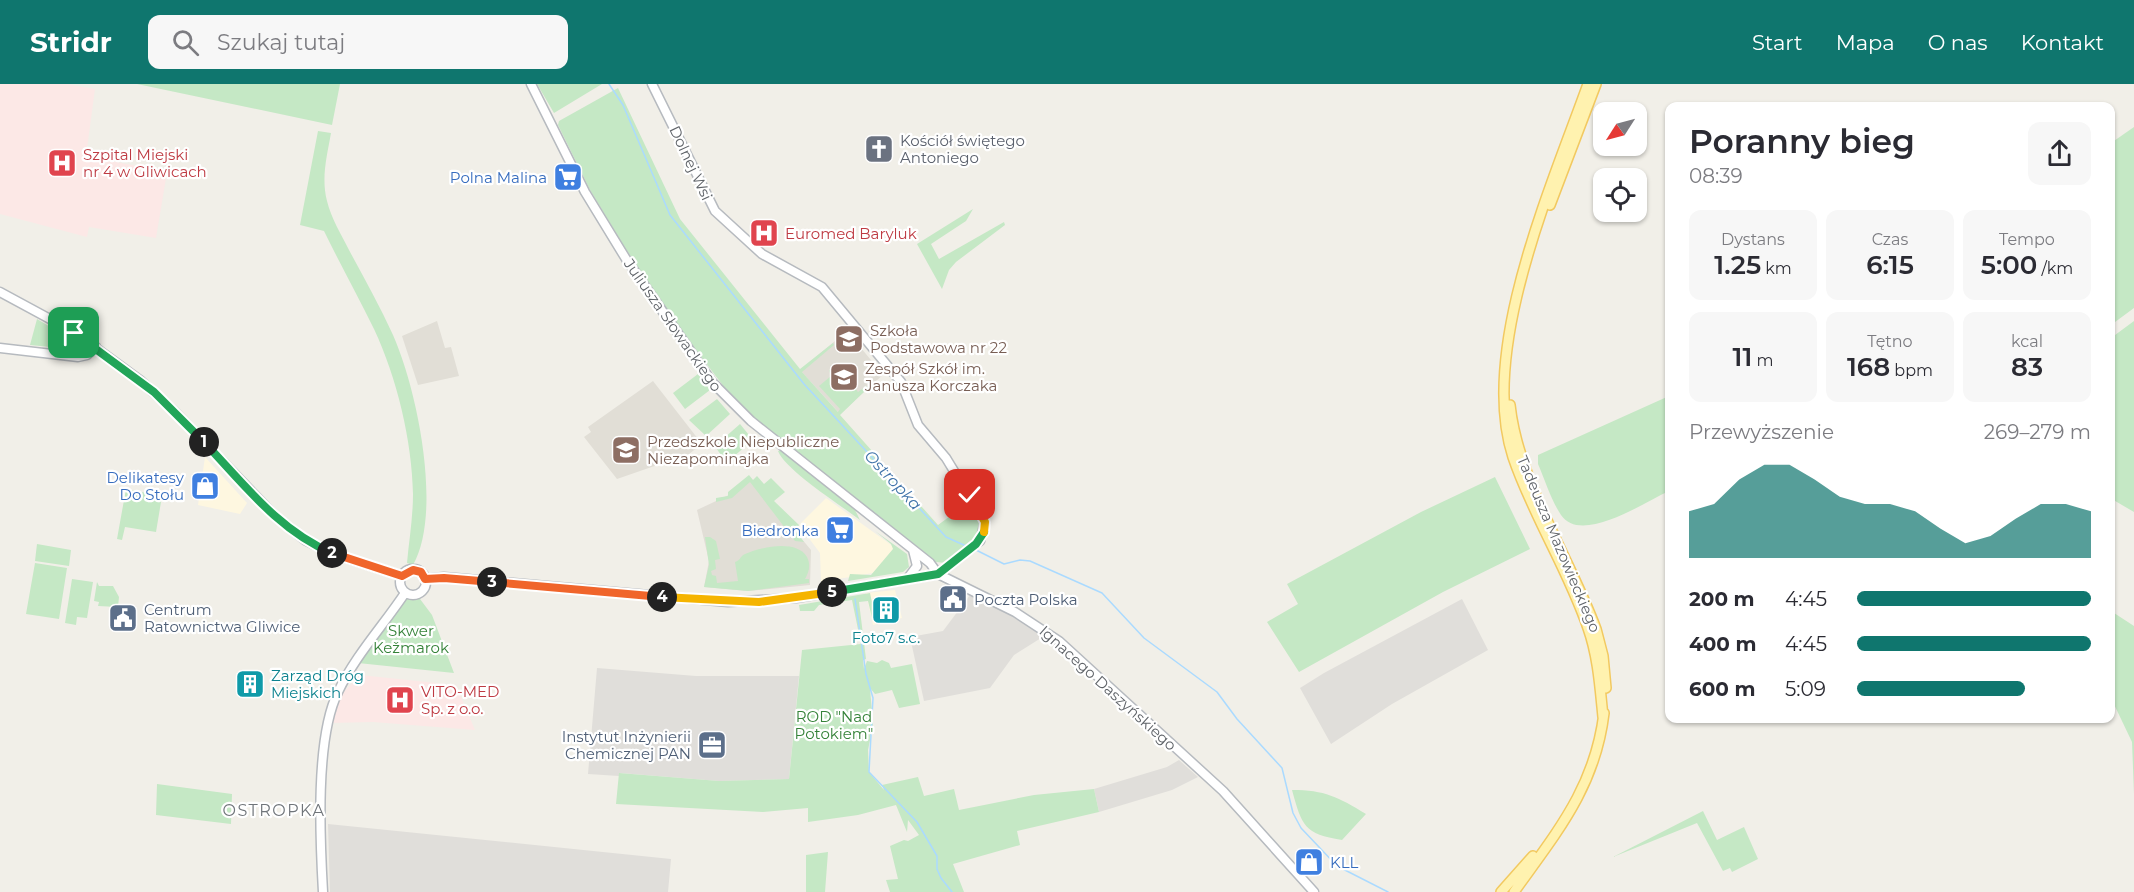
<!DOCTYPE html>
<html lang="pl">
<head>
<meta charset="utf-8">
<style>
	:root { --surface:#fff; --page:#f7f7f7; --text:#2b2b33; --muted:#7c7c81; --accent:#0f766e }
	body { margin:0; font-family:Montserrat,sans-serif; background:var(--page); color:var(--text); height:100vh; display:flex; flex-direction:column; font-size:22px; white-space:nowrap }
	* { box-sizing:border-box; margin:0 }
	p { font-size:20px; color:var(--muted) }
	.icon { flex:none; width:33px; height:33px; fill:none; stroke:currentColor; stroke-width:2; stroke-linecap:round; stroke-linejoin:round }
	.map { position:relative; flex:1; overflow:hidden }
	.drawer { position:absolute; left:1665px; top:18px; width:450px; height:621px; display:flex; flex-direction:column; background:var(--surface); border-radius:12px; box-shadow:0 2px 4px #0004 }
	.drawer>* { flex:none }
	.needle { width:39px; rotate:234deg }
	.buttons { position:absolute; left:1593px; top:18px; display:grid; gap:12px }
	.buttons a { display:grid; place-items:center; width:54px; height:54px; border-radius:12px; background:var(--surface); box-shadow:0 2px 4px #0004; font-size:30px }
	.pin { position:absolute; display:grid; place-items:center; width:51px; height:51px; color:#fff; margin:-26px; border-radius:12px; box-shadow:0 3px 9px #0006 }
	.km { position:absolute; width:30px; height:30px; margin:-15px; border-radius:50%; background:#222; color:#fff; font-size:16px; line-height:30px; text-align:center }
	.round { display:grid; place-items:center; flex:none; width:63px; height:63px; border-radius:12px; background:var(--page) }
	.headline { display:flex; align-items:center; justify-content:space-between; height:102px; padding:0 24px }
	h1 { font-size:33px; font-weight:600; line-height:45px }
	.metrics { display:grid; grid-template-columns:repeat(3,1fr); gap:9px; height:102px; padding:6px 24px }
	.metrics div { display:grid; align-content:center; border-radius:12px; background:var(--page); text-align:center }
	.metrics b { font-size:26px; font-weight:600 }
	.metrics small { font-size:16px; font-weight:400 }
	.metrics p { font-size:16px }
	.chart { height:168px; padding:12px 24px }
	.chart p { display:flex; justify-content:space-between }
	.chart svg { width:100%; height:108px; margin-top:6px; fill:var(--accent); opacity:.7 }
	ul { padding:0 24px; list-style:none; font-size:20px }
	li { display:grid; grid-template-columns:96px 72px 1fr; align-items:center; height:45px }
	li i { height:15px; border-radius:8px; background:var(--accent) }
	header { display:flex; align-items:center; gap:36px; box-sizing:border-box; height:84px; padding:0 30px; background:var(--accent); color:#fff }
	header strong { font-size:28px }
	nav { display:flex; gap:33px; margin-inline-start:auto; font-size:21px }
	.search { width:420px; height:54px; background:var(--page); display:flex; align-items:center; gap:15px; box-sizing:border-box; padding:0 21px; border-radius:12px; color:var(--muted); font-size:22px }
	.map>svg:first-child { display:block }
	.commercial { fill:#fef7e0 }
	.industrial { fill:#e0deda }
	.education { fill:#e1ded6 }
	.medical { fill:#fce8e6 }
	.green { fill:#c5e8c5 }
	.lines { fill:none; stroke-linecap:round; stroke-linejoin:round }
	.stream { stroke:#aadaff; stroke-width:1.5 }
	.secondary-casing { stroke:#b6babf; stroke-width:11 }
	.primary-casing { stroke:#f2c960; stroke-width:12 }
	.secondary { stroke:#fff; stroke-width:8 }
	.primary { stroke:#fff2af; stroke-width:9 }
	.split-1-casing { stroke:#fff; stroke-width:12 }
	.split-2-casing { stroke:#fff; stroke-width:12 }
	.split-3-casing { stroke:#fff; stroke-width:12 }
	.split-4-casing { stroke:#fff; stroke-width:12 }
	.split-5-casing { stroke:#fff; stroke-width:12 }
	.split-6-casing { stroke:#fff; stroke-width:12 }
	.split-7-casing { stroke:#fff; stroke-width:12 }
	.split-1 { stroke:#22a559; stroke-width:8 }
	.split-2 { stroke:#22a559; stroke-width:8 }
	.split-3 { stroke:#f0652b; stroke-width:8 }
	.split-4 { stroke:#f0652b; stroke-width:8 }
	.split-5 { stroke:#f5b400; stroke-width:8 }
	.split-6 { stroke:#22a559; stroke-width:8 }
	.split-7 { stroke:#f5b400; stroke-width:8 }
	.labels { text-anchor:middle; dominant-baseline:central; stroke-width:4.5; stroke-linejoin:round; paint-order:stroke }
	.worship-label { font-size:15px; fill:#5b616d; stroke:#fff; text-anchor:start }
	.health-label { font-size:15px; fill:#be3a42; stroke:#fff; text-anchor:start }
	.street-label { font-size:15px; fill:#5f6368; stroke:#fff }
	.shop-label { font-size:15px; fill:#366cbe; stroke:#fff; text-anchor:end }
	.education-label { font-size:15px; fill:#785e54; stroke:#fff; text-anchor:start }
	.service-label { font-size:15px; fill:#4e5e75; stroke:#fff; text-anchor:start }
	.park-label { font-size:15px; fill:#348238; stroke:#fff }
	.culture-label { font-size:15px; fill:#0d838f; stroke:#fff }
	.water-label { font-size:16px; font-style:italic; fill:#4174aa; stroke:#fff }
	.neighbourhood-label { font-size:16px; letter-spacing:1.5px; fill:#70757a; stroke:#fff }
</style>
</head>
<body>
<header>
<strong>Stridr</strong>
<div class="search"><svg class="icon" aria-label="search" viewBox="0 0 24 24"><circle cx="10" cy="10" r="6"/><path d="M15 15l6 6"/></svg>Szukaj tutaj</div>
<nav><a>Start</a><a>Mapa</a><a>O nas</a><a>Kontakt</a></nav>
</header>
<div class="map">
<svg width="2134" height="808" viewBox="0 0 2134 808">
	<rect width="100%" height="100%" fill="#f1efe8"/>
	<!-- commercial -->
	<path class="commercial" d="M 205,373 L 247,419 L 240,430 L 198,421 Z
		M 826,414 L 901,468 L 902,484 L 821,498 L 820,469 L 799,441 Z
		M 895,506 L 902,534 L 873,541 L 866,509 Z"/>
	<!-- industrial -->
	<path class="industrial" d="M 973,507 L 1049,549 L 1014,571 L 990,604 L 924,617 L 910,553 L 943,547 Z
		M 1462,515 L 1488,566 L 1392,620 L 1331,660 L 1300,604 L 1324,589 Z
		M 597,584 L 696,592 L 799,592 L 789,695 L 719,697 L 620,689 L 619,692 L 588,690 Z
		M 1179,676 L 1198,693 L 1172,706 L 1099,728 L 1094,705 L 1167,683 Z
		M 328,740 L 671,775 L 668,808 L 330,808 Z"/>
	<!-- education -->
	<path class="education" d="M 437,237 L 445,264 L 451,263 L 459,292 L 418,301 L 402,252 Z
		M 847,247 L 880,287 L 884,284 L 887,287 L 840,330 L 800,286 Z
		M 653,297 L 702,360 L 689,370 L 617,395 L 584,353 L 591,348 L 588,343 Z
		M 750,393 L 811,466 L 810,501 L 748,507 L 704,503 L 709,477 L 697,426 L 731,410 Z"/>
	<!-- medical -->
	<path class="medical" d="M 0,0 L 67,0 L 95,5 L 86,72 L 167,88 L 156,154 L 89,143 L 87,153 L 0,130 Z
		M 360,591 L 456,601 L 475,646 L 373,638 L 329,639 L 340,612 Z"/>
	<!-- green -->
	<path class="green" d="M 137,0 L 340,0 L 332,41 Z
		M 537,0 L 602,0 L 554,29 Z
		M 618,4 L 680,135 L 800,285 L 833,259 L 834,261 L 802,288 L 838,328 L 840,325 L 819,302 L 831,292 L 829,286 L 852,300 L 858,308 L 866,302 L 868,304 L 840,331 L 938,441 L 968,419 L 980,440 L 973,457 L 946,479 L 936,478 L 740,324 L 674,237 L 627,167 L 590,106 L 558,41 L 559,37 Z
		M 2134,43 L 2134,224 L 2111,241 L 2111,59 Z
		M 318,47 L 331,49 C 327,72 321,94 327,117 C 331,134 341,150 349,166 C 364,194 380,222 393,251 C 417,305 443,428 413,481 L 407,479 C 409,457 413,433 413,410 C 412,357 397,294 374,245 C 358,212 340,180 324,147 L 300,141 Z
		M 973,125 L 966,137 L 931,160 L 939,175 L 1004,138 L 1005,141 L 956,178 L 949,186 L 942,205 L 917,160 Z
		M 37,235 L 82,262 L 81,266 L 30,261 Z
		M 2134,237 L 2134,428 L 2110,414 L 2111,254 Z
		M 698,290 L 710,306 L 685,325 L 673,309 Z
		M 1669,312 L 1669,407 C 1645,418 1581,461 1561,431 C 1551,416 1545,396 1538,380 L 1538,371 Z
		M 717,315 L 730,330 L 706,352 L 689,336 Z
		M 740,340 L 753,356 L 726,379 L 715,362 Z
		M 782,366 L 853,422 L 860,436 C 842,422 785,386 778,367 Z
		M 749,391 L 753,396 L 757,392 L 764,400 L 771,394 L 785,408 L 774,417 L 799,441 L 795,447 L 804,458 L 795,457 L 750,398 L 732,414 L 716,418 L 716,414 L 728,412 L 728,408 Z
		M 1495,393 L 1530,465 L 1443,508 L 1299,588 L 1267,538 L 1298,520 L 1287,500 L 1421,428 Z
		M 126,405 L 162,412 L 156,448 L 125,443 L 122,456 L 117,455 Z
		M 875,447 L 907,470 L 909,483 L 903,488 L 848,497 L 850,490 L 871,491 L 893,465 L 891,460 Z
		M 705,453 L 710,453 L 716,457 L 720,475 L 715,476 L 716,485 L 711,487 L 712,491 L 716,492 L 717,499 L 738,497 L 735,478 C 741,476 739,473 745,470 C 760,463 797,455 807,473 C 811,481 809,488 805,495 L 809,495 L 809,499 L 748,507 L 704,503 L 709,481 Z
		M 37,460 L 71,466 L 69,482 L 35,477 Z
		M 35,479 L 67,484 L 59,535 L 26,530 Z
		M 72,495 L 93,498 L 87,534 L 77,533 L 76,541 L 65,539 Z
		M 97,498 L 99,502 L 113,502 L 119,513 L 118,523 L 98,522 L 99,518 L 94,517 Z
		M 870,509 L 875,533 L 872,534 L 868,517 L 859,518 L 866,575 L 863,576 L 864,585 L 867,577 L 877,579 L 882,576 L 889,579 L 891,584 L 912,580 L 920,620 L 899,624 L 892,606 L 875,610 L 870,604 L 873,641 L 868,666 L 869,688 L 884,706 L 882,701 L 918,693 L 924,712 L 954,705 L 959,726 L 1034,711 L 1094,705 L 1099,728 L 1017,747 L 1020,761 L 953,780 L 964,808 L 890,808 L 886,796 L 898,795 L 890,762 L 904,756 L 908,757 L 919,751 L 908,736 L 907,748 L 896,721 L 858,731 L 808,738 L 808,724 L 763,728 L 616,720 L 619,689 L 719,697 L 789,695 L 802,566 L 861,560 L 852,516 L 819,521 L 814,527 L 800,527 L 799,521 Z
		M 406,511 L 420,515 L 432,531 L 454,589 L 358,579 Z
		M 2111,527 L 2134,542 L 2134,710 L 2132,658 L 2111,614 Z
		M 157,700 L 232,710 L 231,740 L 156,731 Z
		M 1292,706 C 1325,706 1338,713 1366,730 L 1342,756 C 1304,750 1302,742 1292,706 Z
		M 1703,727 L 1717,756 L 1744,743 L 1758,775 L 1732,788 L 1730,784 L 1723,787 L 1697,739 L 1613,773 Z
		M 828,768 L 825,808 L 806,808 L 806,771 Z"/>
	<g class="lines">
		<!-- stream -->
		<path class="stream" d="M 609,0 L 623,21 L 670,131 L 804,300 L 946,453 L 966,462
			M 976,466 L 1004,480 L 1020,476 L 1030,477 L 1102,509 L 1144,554 L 1217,608 L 1237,635 L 1282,684 L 1293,729 L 1301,744 L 1337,782 L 1388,808
			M 855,515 L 866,590 L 873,614 L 869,688 L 917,738 L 937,772 L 937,785 L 941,794 L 952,808"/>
		<!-- secondary casing -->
		<g class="secondary-casing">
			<path id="secondary" d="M 531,0 L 585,108 L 626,175 L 712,298 L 751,337 L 930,479 L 938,490
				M 652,0 L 715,127 L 762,170 L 822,203 L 901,298 L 918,341 L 946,374 L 985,438 L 980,457 L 938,490
				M 0,208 L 74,248 L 141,297 L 176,329 L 275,432 L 305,456 L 331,469 L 402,492
				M 0,264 L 78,273 L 87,271 L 96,263
				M400 498a13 13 0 1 1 26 0a13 13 0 1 1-26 0Z
				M 908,494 L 917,482 L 913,466
				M 425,495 L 444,493 L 728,518 L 796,514 L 938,490 L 1015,528 L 1059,557 L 1223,707 L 1314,808
				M 323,808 C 320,755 315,654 338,608 C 355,572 383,542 405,509"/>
		</g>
		<!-- primary casing -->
		<g class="primary-casing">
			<path id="primary" d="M 1588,0 C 1552,101 1478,267 1513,373 C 1533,432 1568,485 1588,544 C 1598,572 1600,603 1603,633
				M 1550,121 L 1596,0
				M 1510,321 C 1518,396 1569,473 1596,545 L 1603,572 L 1606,604
				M 1501,808 L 1533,772
				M 1514,808 C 1556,749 1595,704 1604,629"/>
		</g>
		<!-- secondary -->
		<use href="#secondary" class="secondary"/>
		<!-- primary -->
		<use href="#primary" class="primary"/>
	</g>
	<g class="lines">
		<!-- split-1 casing -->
		<g class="split-1-casing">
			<path id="split-1" d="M 74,249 L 154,308 L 204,358"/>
		</g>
		<!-- split-2 casing -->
		<g class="split-2-casing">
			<path id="split-2" d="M 204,358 C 243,399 279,447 332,469"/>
		</g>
		<!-- split-3 casing -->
		<g class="split-3-casing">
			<path id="split-3" d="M 332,469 L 402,492 L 413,486 L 421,488 L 425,495 L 444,494 L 492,498"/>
		</g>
		<!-- split-4 casing -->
		<g class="split-4-casing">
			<path id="split-4" d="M 492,498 L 662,513"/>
		</g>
		<!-- split-5 casing -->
		<g class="split-5-casing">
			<path id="split-5" d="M 662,513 L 759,518 L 832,508"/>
		</g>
		<!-- split-6 casing -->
		<g class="split-6-casing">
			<path id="split-6" d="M 832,508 L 938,490 L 976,460 L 984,448"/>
		</g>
		<!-- split-7 casing -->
		<g class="split-7-casing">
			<path id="split-7" d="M 970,411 L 985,438 L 984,448"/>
		</g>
		<!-- split-1 -->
		<use href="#split-1" class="split-1"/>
		<!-- split-2 -->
		<use href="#split-2" class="split-2"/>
		<!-- split-3 -->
		<use href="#split-3" class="split-3"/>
		<!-- split-4 -->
		<use href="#split-4" class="split-4"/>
		<!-- split-5 -->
		<use href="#split-5" class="split-5"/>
		<!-- split-6 -->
		<use href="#split-6" class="split-6"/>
		<!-- split-7 -->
		<use href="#split-7" class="split-7"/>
	</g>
	<!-- icons -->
	<defs>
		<g id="church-square" transform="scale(1.5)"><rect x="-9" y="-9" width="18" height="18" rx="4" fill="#6b7280" stroke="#fff"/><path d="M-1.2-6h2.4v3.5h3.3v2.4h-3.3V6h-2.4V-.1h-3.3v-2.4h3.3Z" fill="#fff"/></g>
		<g id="hospital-square" transform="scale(1.5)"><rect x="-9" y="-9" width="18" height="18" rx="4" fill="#e0444e" stroke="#fff"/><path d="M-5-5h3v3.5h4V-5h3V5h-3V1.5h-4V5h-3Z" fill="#fff"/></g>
		<g id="supermarket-square" transform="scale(1.5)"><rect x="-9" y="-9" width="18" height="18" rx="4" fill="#3f7fe0" stroke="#fff"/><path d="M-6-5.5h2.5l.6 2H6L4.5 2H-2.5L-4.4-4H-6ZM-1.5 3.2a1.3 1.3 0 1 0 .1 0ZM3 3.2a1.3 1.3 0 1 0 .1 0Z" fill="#fff"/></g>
		<g id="school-square" transform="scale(1.5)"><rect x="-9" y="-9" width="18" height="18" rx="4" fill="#8d6e63" stroke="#fff"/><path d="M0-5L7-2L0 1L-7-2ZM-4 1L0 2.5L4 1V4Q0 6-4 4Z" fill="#fff"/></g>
		<g id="shop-square" transform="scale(1.5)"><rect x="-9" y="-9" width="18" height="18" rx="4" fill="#3f7fe0" stroke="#fff"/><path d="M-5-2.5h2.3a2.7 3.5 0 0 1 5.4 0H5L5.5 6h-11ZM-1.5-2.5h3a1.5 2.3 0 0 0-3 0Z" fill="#fff"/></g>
		<g id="civic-square" transform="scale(1.5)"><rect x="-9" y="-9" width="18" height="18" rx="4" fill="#5c6f8a" stroke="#fff"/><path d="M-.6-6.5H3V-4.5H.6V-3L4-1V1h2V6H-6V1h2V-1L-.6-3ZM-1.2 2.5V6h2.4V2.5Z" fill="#fff"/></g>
		<g id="building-square" transform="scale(1.5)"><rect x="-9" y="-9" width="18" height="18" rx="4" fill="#0f9aa8" stroke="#fff"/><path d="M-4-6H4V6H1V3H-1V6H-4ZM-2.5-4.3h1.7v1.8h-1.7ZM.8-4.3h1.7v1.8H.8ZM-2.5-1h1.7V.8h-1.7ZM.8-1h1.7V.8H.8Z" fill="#fff"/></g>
		<g id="office-square" transform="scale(1.5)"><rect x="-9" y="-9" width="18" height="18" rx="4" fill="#5c6f8a" stroke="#fff"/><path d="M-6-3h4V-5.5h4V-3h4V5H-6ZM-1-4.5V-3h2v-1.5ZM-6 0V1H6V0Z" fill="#fff"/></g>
	</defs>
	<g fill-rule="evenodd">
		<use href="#church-square" x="879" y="65"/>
		<use href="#hospital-square" x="62" y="79"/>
		<use href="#supermarket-square" x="568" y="93"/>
		<use href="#hospital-square" x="764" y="149"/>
		<use href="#school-square" x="849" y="255"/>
		<use href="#school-square" x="844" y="293"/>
		<use href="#school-square" x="626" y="366"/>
		<use href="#shop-square" x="205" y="402"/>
		<use href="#supermarket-square" x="840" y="446"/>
		<use href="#civic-square" x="953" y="515"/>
		<use href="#building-square" x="886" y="526"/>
		<use href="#civic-square" x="123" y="534"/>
		<use href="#building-square" x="250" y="600"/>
		<use href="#hospital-square" x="400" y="616"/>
		<use href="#office-square" x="712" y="661"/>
		<use href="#shop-square" x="1309" y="778"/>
	</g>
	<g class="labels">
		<!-- worship labels -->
		<g class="worship-label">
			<text x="900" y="56">Kościół świętego<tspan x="900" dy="17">Antoniego</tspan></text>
		</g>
		<!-- health labels -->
		<g class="health-label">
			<text x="83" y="70">Szpital Miejski<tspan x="83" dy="17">nr 4 w Gliwicach</tspan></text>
			<text x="785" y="149">Euromed Baryluk</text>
			<text x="421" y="607">VITO-MED<tspan x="421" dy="17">Sp. z o.o.</tspan></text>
		</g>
		<!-- street labels -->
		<g class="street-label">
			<text transform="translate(691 79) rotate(65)">Dolnej Wsi</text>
			<text transform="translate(673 241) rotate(55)">Juliusza Słowackiego</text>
			<text transform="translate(1559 460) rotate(67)">Tadeusza Mazowieckiego</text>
			<text transform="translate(1108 604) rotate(42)">Ignacego Daszyńskiego</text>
		</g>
		<!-- shop labels -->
		<g class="shop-label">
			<text x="547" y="93">Polna Malina</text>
			<text x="184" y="393">Delikatesy<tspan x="184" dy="17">Do Stołu</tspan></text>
			<text x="819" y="446">Biedronka</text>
			<text x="1330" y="778" text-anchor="start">KLL</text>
		</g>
		<!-- education labels -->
		<g class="education-label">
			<text x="870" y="246">Szkoła<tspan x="870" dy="17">Podstawowa nr 22</tspan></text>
			<text x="865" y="284">Zespół Szkół im.<tspan x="865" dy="17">Janusza Korczaka</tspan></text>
			<text x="647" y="357">Przedszkole Niepubliczne<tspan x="647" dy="17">Niezapominajka</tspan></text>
		</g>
		<!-- service labels -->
		<g class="service-label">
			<text x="974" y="515">Poczta Polska</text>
			<text x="144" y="525">Centrum<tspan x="144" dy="17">Ratownictwa Gliwice</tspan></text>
			<text x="691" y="652" text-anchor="end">Instytut Inżynierii<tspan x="691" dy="17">Chemicznej PAN</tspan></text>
		</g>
		<!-- park labels -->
		<g class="park-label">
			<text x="411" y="546">Skwer<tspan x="411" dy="17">Kežmarok</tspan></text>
			<text x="834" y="632">ROD "Nad<tspan x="834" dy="17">Potokiem"</tspan></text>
		</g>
		<!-- culture labels -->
		<g class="culture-label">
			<text x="886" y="553">Foto7 s.c.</text>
			<text x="271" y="591" text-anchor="start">Zarząd Dróg<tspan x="271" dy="17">Miejskich</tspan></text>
		</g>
		<!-- water labels -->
		<g class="water-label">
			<text transform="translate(893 396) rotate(47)">Ostropka</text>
		</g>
		<!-- neighbourhood labels -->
		<g class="neighbourhood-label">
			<text x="274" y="726">OSTROPKA</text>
		</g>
	</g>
</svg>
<div class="buttons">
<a><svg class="needle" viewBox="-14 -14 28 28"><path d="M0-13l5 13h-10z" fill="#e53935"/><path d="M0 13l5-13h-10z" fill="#7c7c81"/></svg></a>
<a><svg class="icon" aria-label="locate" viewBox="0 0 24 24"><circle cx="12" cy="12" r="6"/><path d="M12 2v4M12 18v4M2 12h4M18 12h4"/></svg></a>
</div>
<div class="pin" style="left:74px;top:249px;background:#1e9e55"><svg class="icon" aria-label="arrive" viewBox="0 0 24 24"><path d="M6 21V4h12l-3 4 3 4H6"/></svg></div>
<div class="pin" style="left:970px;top:411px;background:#d93025"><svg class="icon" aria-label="check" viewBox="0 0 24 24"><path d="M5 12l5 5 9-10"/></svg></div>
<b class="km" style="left:204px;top:358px">1</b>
<b class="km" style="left:332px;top:469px">2</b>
<b class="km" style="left:492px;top:498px">3</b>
<b class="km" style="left:662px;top:513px">4</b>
<b class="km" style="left:832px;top:508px">5</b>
<section class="drawer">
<div class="headline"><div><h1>Poranny bieg</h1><p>08:39</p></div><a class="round"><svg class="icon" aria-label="share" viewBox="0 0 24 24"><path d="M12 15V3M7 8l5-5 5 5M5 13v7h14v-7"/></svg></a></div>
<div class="metrics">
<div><p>Dystans</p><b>1.25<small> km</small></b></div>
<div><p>Czas</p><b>6:15</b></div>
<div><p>Tempo</p><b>5:00<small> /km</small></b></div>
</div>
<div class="metrics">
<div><b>11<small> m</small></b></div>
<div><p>Tętno</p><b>168<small> bpm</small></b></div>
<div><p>kcal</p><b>83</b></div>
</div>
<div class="chart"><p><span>Przewyższenie</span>269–279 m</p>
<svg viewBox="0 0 160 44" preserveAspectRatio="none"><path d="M0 44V25L10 22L20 12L30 6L40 6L50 12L60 19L70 22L80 22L90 25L100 32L110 38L120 35L130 28L140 22L150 22L160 25V44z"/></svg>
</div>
<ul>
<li><b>200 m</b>4:45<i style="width:100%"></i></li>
<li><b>400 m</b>4:45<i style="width:100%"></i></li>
<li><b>600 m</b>5:09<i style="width:72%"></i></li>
</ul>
</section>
</div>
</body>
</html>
